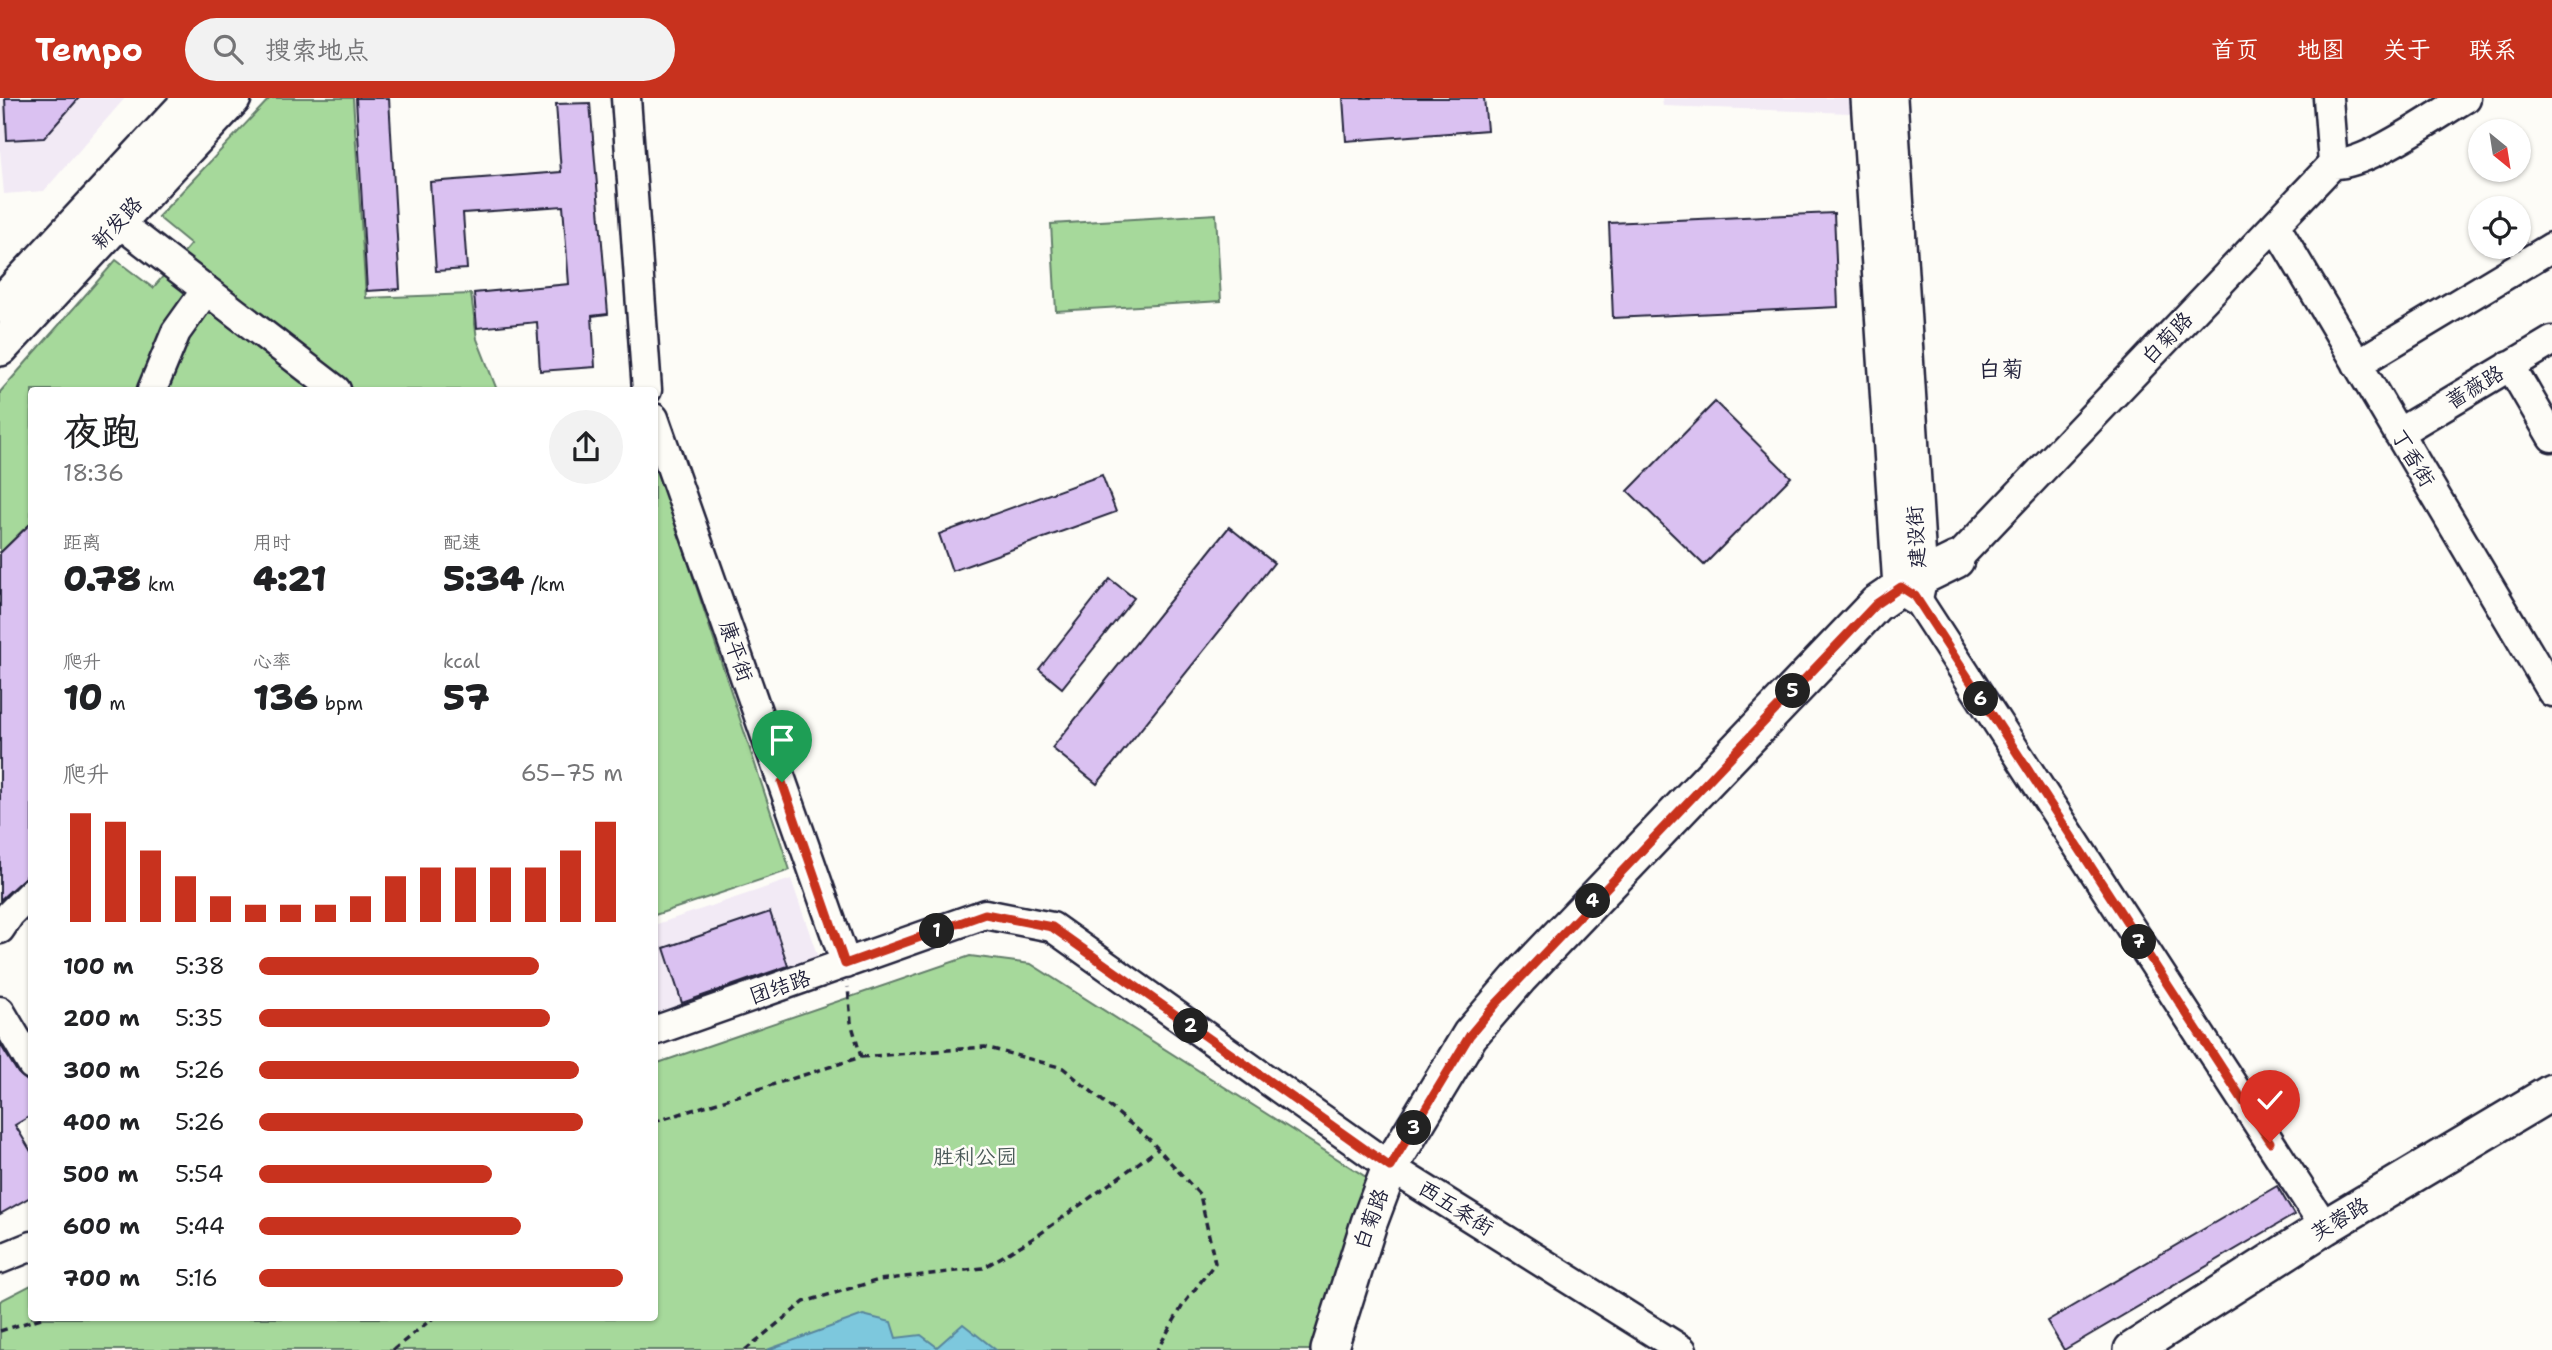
<!DOCTYPE html>
<html lang="zh">
<head>
<meta charset="utf-8">
<style>
	:root { --surface:#fff; --page:#f2f2f2; --text:#202124; --muted:#757577; --accent:#c8321e }
	body { margin:0; font-family:"Shantell Sans","LXGW WenKai TC",sans-serif; background:var(--page); color:var(--text); height:100vh; display:flex; flex-direction:column; font-size:26px; white-space:nowrap }
	* { box-sizing:border-box; margin:0 }
	p { font-size:23px; color:var(--muted) }
	.icon { flex:none; width:38px; height:38px; fill:none; stroke:currentColor; stroke-width:2; stroke-linecap:round; stroke-linejoin:round }
	.map { position:relative; flex:1; overflow:hidden }
	.sheet { position:absolute; left:28px; top:289px; width:630px; height:934px; display:flex; flex-direction:column; background:var(--surface); border-radius:7px; box-shadow:0 2px 5px #0004 }
	.sheet>* { flex:none }
	.needle { width:46px; rotate:150deg }
	.fabs { position:absolute; left:2468px; top:21px; display:grid; gap:14px }
	.fabs a { display:grid; place-items:center; width:63px; height:63px; border-radius:50%; background:var(--surface); box-shadow:0 2px 5px #0004; font-size:35px }
	.pin { position:absolute; display:grid; place-items:center; width:60px; height:60px; color:#fff; margin:-72px -30px; border-radius:50% 50% 50% 0; rotate:-45deg; box-shadow:0 0 7px #0007 }
	.pin .icon { rotate:45deg }
	.km { position:absolute; width:35px; height:35px; margin:-18px; border-radius:50%; background:#222; color:#fff; font-size:19px; line-height:35px; text-align:center }
	.round { display:grid; place-items:center; flex:none; width:74px; height:74px; border-radius:37px; background:var(--page) }
	.summary { display:flex; align-items:center; justify-content:space-between; height:119px; padding:0 35px }
	h1 { font-size:38px; font-weight:800; line-height:52px }
	.metrics { display:grid; grid-template-columns:repeat(3,1fr); gap:10px; height:119px; padding:7px 35px }
	.metrics div { display:grid; align-content:center }
	.metrics b { font-size:35px; font-weight:800 }
	.metrics small { font-size:19px; font-weight:400 }
	.metrics p { font-size:19px }
	.chart { height:196px; padding:14px 35px }
	.chart p { display:flex; justify-content:space-between }
	.chart svg { width:100%; height:126px; margin-top:7px; stroke:var(--accent); stroke-width:6 }
	ul { padding:0 35px; list-style:none; font-size:23px }
	li { display:grid; grid-template-columns:112px 84px 1fr; align-items:center; height:52px }
	li i { height:18px; border-radius:9px; background:var(--accent) }
	header { display:flex; align-items:center; gap:42px; box-sizing:border-box; height:98px; padding:0 35px; background:var(--accent); color:#fff }
	header strong { font-size:33px }
	nav { display:flex; gap:38px; margin-inline-start:auto; font-size:24px }
	.search { width:490px; height:63px; background:var(--page); display:flex; align-items:center; gap:18px; box-sizing:border-box; padding:0 24px; border-radius:38px; color:var(--muted); font-size:26px }
	.map>svg:first-child { display:block }
	.built { fill:#f2eaf5 }
	.green { fill:#a6d99b; stroke:#647e6b; stroke-width:2 }
	.water { fill:#7dc8dd; stroke:#59869c; stroke-width:2 }
	.building { fill:#dac1f1; stroke:#22223b; stroke-width:2 }
	.lines { fill:none; stroke-linecap:round; stroke-linejoin:round }
	.minor-casing { stroke:#22223b; stroke-width:33 }
	.major-casing { stroke:#22223b; stroke-width:40 }
	.path { stroke:#22223b; stroke-width:3.5; stroke-dasharray:7 5; stroke-linecap:butt }
	.minor { stroke:#fdfcf7; stroke-width:28 }
	.major { stroke:#fdfcf7; stroke-width:35 }
	.route-casing { stroke:#fff; stroke-width:14 }
	.route { stroke:#c8321e; stroke-width:9 }
	.labels { text-anchor:middle; dominant-baseline:central; stroke-width:5; stroke-linejoin:round; paint-order:stroke }
	.street-label { font-size:21px; fill:#22223b; stroke:#fdfcf7 }
	.park-label { font-size:21px; fill:#4a5958; stroke:#fdfcf7 }
	.neighbourhood-label { font-size:23px; fill:#22223b; stroke:#fdfcf7 }
</style>
</head>
<body>
<header>
<strong>Tempo</strong>
<div class="search"><svg class="icon" aria-label="search" viewBox="0 0 24 24"><circle cx="10" cy="10" r="6"/><path d="M15 15l6 6"/></svg>搜索地点</div>
<nav><a>首页</a><a>地图</a><a>关于</a><a>联系</a></nav>
</header>
<div class="map">
<svg width="2552" height="1252" viewBox="0 0 2552 1252">
	<rect width="100%" height="100%" fill="#fdfcf7"/>
	<filter id="ink" filterUnits="userSpaceOnUse"><feTurbulence type="fractalNoise" baseFrequency=".0143" numOctaves="2"/><feDisplacementMap in="SourceGraphic" scale="14" xChannelSelector="R" yChannelSelector="G"/><feConvolveMatrix kernelMatrix="1 2 1 2 8 2 1 2 1" color-interpolation-filters="sRGB"/></filter>
	<g filter="url(#ink)">
		<!-- built -->
		<path class="built" d="M 0,0 L 125,0 L 44,93 L 4,96 L 0,52 Z
			M 1662,0 L 1850,0 L 1851,15 L 1663,8 Z
			M 791,781 L 821,868 L 655,924 L 654,827 Z"/>
		<!-- green -->
		<path class="green" d="M 270,0 L 353,0 L 366,200 L 471,196 L 477,241 L 497,292 L 32,292 L 31,438 L 24,431 L 0,455 L 0,294 L 116,162 L 153,190 L 191,146 L 158,119 Z
			M 1216,116 L 1221,203 L 1056,213 L 1051,126 Z
			M 654,361 L 790,772 L 655,817 L 654,817 Z
			M 970,858 L 1031,866 L 1369,1081 L 1312,1252 L 0,1252 L 0,1203 L 31,1187 L 32,1220 L 654,1220 L 655,966 Z"/>
		<!-- water -->
		<path class="water" d="M 863,1217 L 891,1224 L 896,1240 L 921,1237 L 937,1249 L 963,1226 L 996,1252 L 767,1252 Z"/>
		<!-- building -->
		<path class="building" d="M 5,0 L 79,0 L 44,40 L 7,42 Z
			M 356,0 L 389,0 L 400,191 L 367,193 Z
			M 1343,0 L 1484,0 L 1487,32 L 1346,43 Z
			M 590,5 L 608,216 L 592,218 L 595,269 L 540,273 L 537,224 L 477,230 L 474,195 L 569,186 L 563,108 L 463,115 L 467,171 L 436,173 L 430,84 L 561,74 L 556,6 Z
			M 1834,115 L 1838,209 L 1613,220 L 1609,125 Z
			M 1715,304 L 1791,379 L 1704,467 L 1628,393 Z
			M 1102,377 L 1116,414 L 952,473 L 939,436 Z
			M 32,424 L 32,773 L 0,802 L 0,455 Z
			M 1229,429 L 1274,465 L 1097,686 L 1052,650 Z
			M 1110,481 L 1134,500 L 1062,590 L 1039,571 Z
			M 770,814 L 788,868 L 682,905 L 664,850 Z
			M 0,946 L 18,975 L 32,987 L 32,1017 L 15,1027 L 32,1055 L 32,1098 L 0,1116 Z
			M 2277,1088 L 2294,1117 L 2064,1252 L 2047,1223 Z"/>
		<g class="lines">
			<!-- minor casing -->
			<g class="minor-casing">
				<path id="minor" d="M 626,0 L 647,292
					M 2333,66 C 2366,68 2435,18 2466,0
					M 118,124 L 336,292
					M 2275,127 L 2552,594
					M 2357,266 L 2552,149
					M 2510,267 L 2552,339
					M 152,292 L 176,234 L 206,192
					M 654,320 L 846,866
					M 2398,335 L 2552,243
					M 1956,462 L 2333,66 L 2328,0
					M 1915,498 L 2325,1129
					M 0,831 L 10,816 L 32,794
					M 0,913 L 32,967
					M 654,933 L 985,816 L 1052,829 L 1390,1069 L 1682,1252
					M 0,1161 L 32,1148"/>
			</g>
			<!-- major casing -->
			<g class="major-casing">
				<path id="major" d="M 1869,0 L 1901,489 L 1915,498 L 1919,480 L 1889,0
					M 0,207 L 193,0
					M 0,250 L 233,0
					M 1329,1252 L 1369,1125 L 1390,1069 L 1470,937 L 1519,880 L 1876,506 L 1901,489 L 1956,462
					M 2132,1252 L 2325,1129 L 2552,994"/>
			</g>
			<!-- path -->
			<path class="path" d="M 861,959 L 985,949 L 1063,970 L 1150,1042 L 1200,1097 L 1215,1165 L 1183,1207 L 1157,1252
				M 654,1024 L 861,959 L 851,924 L 848,889
				M 0,1233 L 41,1220
				M 393,1252 L 433,1220
				M 745,1252 L 804,1204 L 879,1182 L 983,1170 L 1037,1138 L 1158,1051"/>
			<!-- minor -->
			<use href="#minor" class="minor"/>
			<!-- major -->
			<use href="#major" class="major"/>
		</g>
	</g>
	<g class="lines" filter="url(#ink)">
		<!-- route casing -->
		<g class="route-casing">
			<path id="route" d="M 782,684 L 845,866 L 985,816 L 1052,829 L 1390,1069 L 1470,937 L 1496,906 L 1876,506 L 1901,489 L 1915,498 L 2270,1044"/>
		</g>
		<!-- route -->
		<use href="#route" class="route"/>
	</g>
	<g class="labels">
		<!-- street labels -->
		<g class="street-label">
			<text transform="translate(117 125) rotate(-47)">新发路</text>
			<text transform="translate(2167 240) rotate(-46)">白菊路</text>
			<text transform="translate(2475 289) rotate(-31)">蔷薇路</text>
			<text transform="translate(2413 360) rotate(59)">丁香街</text>
			<text transform="translate(1916 439) rotate(-93)">建设街</text>
			<text transform="translate(736 553) rotate(71)">康平街</text>
			<text transform="translate(780 889) rotate(-19)">团结路</text>
			<text transform="translate(1456 1110) rotate(32)">西五条街</text>
			<text transform="translate(1371 1121) rotate(-70)">白菊路</text>
			<text transform="translate(2340 1121) rotate(-31)">芙蓉路</text>
		</g>
		<!-- park labels -->
		<g class="park-label">
			<text x="975" y="1059">胜利公园</text>
		</g>
		<!-- neighbourhood labels -->
		<g class="neighbourhood-label">
			<text x="2001" y="271">白菊</text>
		</g>
	</g>
</svg>
<div class="fabs">
<a><svg class="needle" viewBox="-14 -14 28 28"><path d="M0-13l5 13h-10z" fill="#e53935"/><path d="M0 13l5-13h-10z" fill="#757577"/></svg></a>
<a><svg class="icon" aria-label="locate" viewBox="0 0 24 24"><circle cx="12" cy="12" r="6"/><path d="M12 2v4M12 18v4M2 12h4M18 12h4"/></svg></a>
</div>
<div class="pin" style="left:782px;top:684px;background:#1e9e55"><svg class="icon" aria-label="arrive" viewBox="0 0 24 24"><path d="M6 21V4h12l-3 4 3 4H6"/></svg></div>
<div class="pin" style="left:2270px;top:1044px;background:#d93025"><svg class="icon" aria-label="check" viewBox="0 0 24 24"><path d="M5 12l5 5 9-10"/></svg></div>
<b class="km" style="left:937px;top:833px">1</b>
<b class="km" style="left:1191px;top:928px">2</b>
<b class="km" style="left:1414px;top:1030px">3</b>
<b class="km" style="left:1593px;top:803px">4</b>
<b class="km" style="left:1793px;top:593px">5</b>
<b class="km" style="left:1981px;top:601px">6</b>
<b class="km" style="left:2139px;top:844px">7</b>
<section class="sheet">
<div class="summary"><div><h1>夜跑</h1><p>18:36</p></div><a class="round"><svg class="icon" aria-label="share" viewBox="0 0 24 24"><path d="M12 15V3M7 8l5-5 5 5M5 13v7h14v-7"/></svg></a></div>
<div class="metrics">
<div><p>距离</p><b>0.78<small> km</small></b></div>
<div><p>用时</p><b>4:21</b></div>
<div><p>配速</p><b>5:34<small> /km</small></b></div>
</div>
<div class="metrics">
<div><p>爬升</p><b>10<small> m</small></b></div>
<div><p>心率</p><b>136<small> bpm</small></b></div>
<div><p>kcal</p><b>57</b></div>
</div>
<div class="chart"><p><span>爬升</span>65–75 m</p>
<svg viewBox="0 0 160 44" preserveAspectRatio="none"><path d="M5 44V6M15 44V9M25 44V19M35 44V28M45 44V35M55 44V38M65 44V38M75 44V38M85 44V35M95 44V28M105 44V25M115 44V25M125 44V25M135 44V25M145 44V19M155 44V9"/></svg>
</div>
<ul>
<li><b>100 m</b>5:38<i style="width:77%"></i></li>
<li><b>200 m</b>5:35<i style="width:80%"></i></li>
<li><b>300 m</b>5:26<i style="width:88%"></i></li>
<li><b>400 m</b>5:26<i style="width:89%"></i></li>
<li><b>500 m</b>5:54<i style="width:64%"></i></li>
<li><b>600 m</b>5:44<i style="width:72%"></i></li>
<li><b>700 m</b>5:16<i style="width:100%"></i></li>
</ul>
</section>
</div>
</body>
</html>
